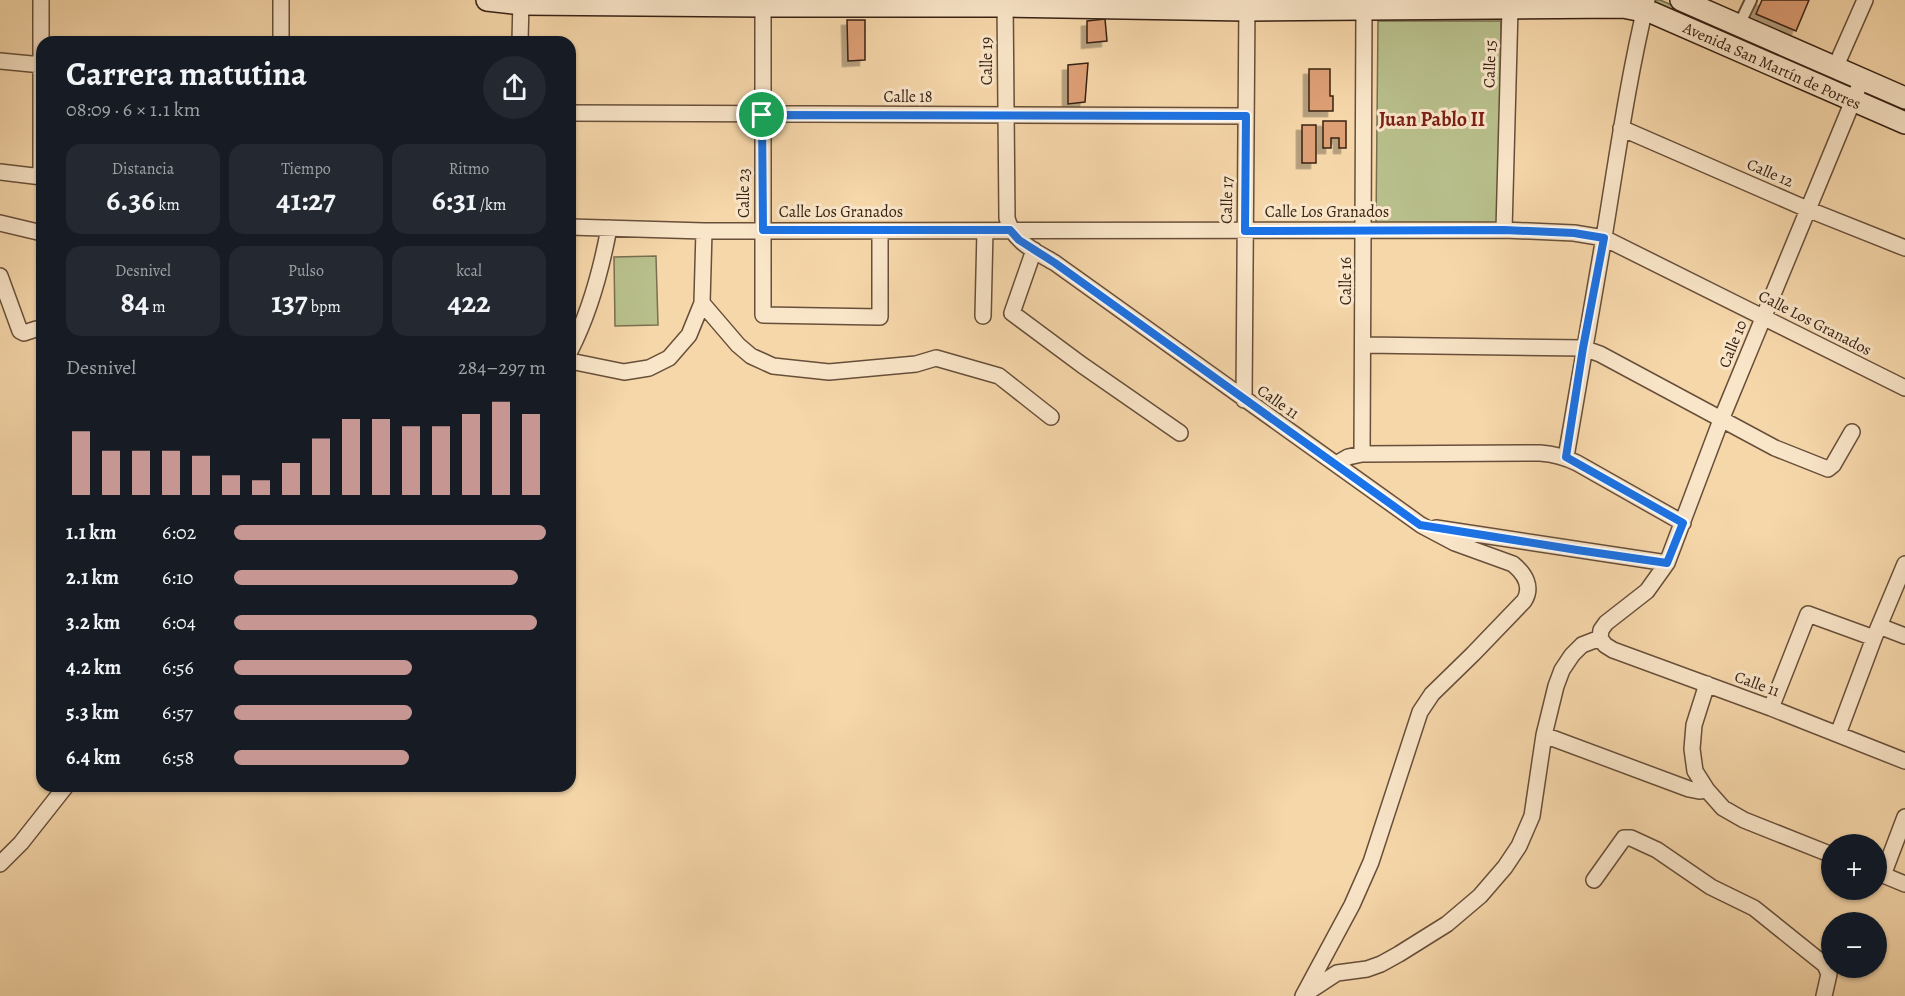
<!DOCTYPE html>
<html lang="es">
<head>
<meta charset="utf-8">
<style>
	:root { --surface:#171b24; --page:#242831; --text:#f1f3f6; --muted:#9ea1a6; --accent:#c59692 }
	body { margin:0; font-family:Alegreya,serif; background:var(--page); color:var(--text); height:100vh; display:flex; flex-direction:column; font-size:22px; white-space:nowrap }
	* { box-sizing:border-box; margin:0 }
	p { font-size:20px; color:var(--muted) }
	.icon { flex:none; width:33px; height:33px; fill:none; stroke:currentColor; stroke-width:2; stroke-linecap:round; stroke-linejoin:round }
	.map { position:relative; flex:1; overflow:hidden }
	.side { position:absolute; left:36px; top:36px; width:540px; height:756px; display:flex; flex-direction:column; background:var(--surface); border-radius:18px; box-shadow:0 2px 4px #0004 }
	.side>* { flex:none }
	.fabs { position:absolute; left:1821px; top:834px; display:grid; gap:12px }
	.fabs a { display:grid; place-items:center; width:66px; height:66px; border-radius:50%; background:var(--surface); box-shadow:0 2px 4px #0004; font-size:30px }
	.pin { position:absolute; display:grid; place-items:center; width:51px; height:51px; color:#fff; margin:-26px; border:3px solid #fff; border-radius:50%; box-shadow:0 2px 6px #0007 }
	.round { display:grid; place-items:center; flex:none; width:63px; height:63px; border-radius:32px; background:var(--page) }
	.head { display:flex; align-items:center; justify-content:space-between; height:102px; padding:0 30px }
	h1 { font-size:33px; font-weight:700; line-height:45px }
	.stats { display:grid; grid-template-columns:repeat(3,1fr); gap:9px; height:102px; padding:6px 30px }
	.stats div { display:grid; align-content:center; border-radius:15px; background:var(--page); text-align:center }
	.stats b { font-size:30px; font-weight:700 }
	.stats small { font-size:16px; font-weight:400 }
	.stats p { font-size:16px }
	.chart { height:168px; padding:12px 30px }
	.chart p { display:flex; justify-content:space-between }
	.chart svg { width:100%; height:108px; margin-top:6px; stroke:var(--accent); stroke-width:6 }
	ul { padding:0 30px; list-style:none; font-size:20px }
	li { display:grid; grid-template-columns:96px 72px 1fr; align-items:center; height:45px }
	li i { height:15px; border-radius:8px; background:var(--accent) }
	.map>svg:first-child { display:block }
	.green { fill:#b8bf8b; stroke:#787050; stroke-width:1.5 }
	.building { fill:#de9f75; stroke:#382214; stroke-width:1.5; filter:url(#shadow) }
	.lines { fill:none; stroke-linecap:round; stroke-linejoin:round }
	.pedestrian-casing { stroke:#684f3a; stroke-width:14 }
	.minor-casing { stroke:#684f3a; stroke-width:18 }
	.secondary-casing { stroke:#382214; stroke-width:24 }
	.pedestrian { stroke:#f9e5c8; stroke-width:10 }
	.minor { stroke:#f9e5c8; stroke-width:15 }
	.secondary { stroke:#f9e5c8; stroke-width:21 }
	.route-casing { stroke:#fff; stroke-width:12 }
	.route { stroke:#1a73e8; stroke-width:8 }
	.labels { text-anchor:middle; dominant-baseline:central; stroke-width:6; stroke-linejoin:round; paint-order:stroke }
	.street-label { font-size:16px; fill:#382214; stroke:#f9e5c8 }
	.quarter-label { font-size:20px; font-weight:bold; fill:#7a1f14; stroke:#f9e5c8 }
</style>
</head>
<body>
<div class="map">
<svg width="1905" height="996" viewBox="0 0 1905 996">
	<defs>
		<filter id="shadow"><feDropShadow dx="-5.5" dy="5.5" stdDeviation="0" flood-color="#0004"/></filter>
	</defs>
	<rect width="100%" height="100%" fill="#f6d7aa"/>
	<filter id="stains"><feTurbulence type="fractalNoise" baseFrequency=".00333" numOctaves="4"/><feColorMatrix values="0 0 0 0 .2 0 0 0 0 .09 0 0 0 0 .02 0 0 0 .5 -.17"/></filter>
	<radialGradient id="worn" r=".72"><stop offset=".6" stop-color="#630" stop-opacity="0"/><stop offset="1" stop-color="#630" stop-opacity=".3"/></radialGradient>
	<!-- green -->
	<path class="green" d="M 1656,0 L 1660,0 L 1842,78 L 1839,85 L 1658,5 L 1655,1 Z
		M 1378,21 L 1501,21 L 1498,224 L 1376,224 Z
		M 656,256 L 658,325 L 615,326 L 614,257 Z"/>
	<!-- building -->
	<path class="building" d="M 1762,0 L 1809,0 L 1796,31 L 1756,14 Z
		M 1105,19 L 1107,41 L 1087,43 L 1087,21 Z
		M 847,20 L 865,20 L 865,60 L 848,61 Z
		M 1088,63 L 1085,102 L 1068,104 L 1068,65 Z
		M 1309,69 L 1330,69 L 1330,96 L 1333,96 L 1333,111 L 1309,111 Z
		M 1323,121 L 1346,121 L 1346,148 L 1339,148 L 1339,138 L 1331,138 L 1331,148 L 1323,148 Z
		M 1302,125 L 1316,125 L 1316,163 L 1302,163 Z
		M 570,241 L 575,242 L 575,283 L 570,283 Z"/>
	<g class="lines">
		<!-- pedestrian casing -->
		<g class="pedestrian-casing">
			<path id="pedestrian" d="M 1739,25 L 1751,0"/>
		</g>
		<!-- minor casing -->
		<g class="minor-casing">
			<path id="minor" d="M 41,0 L 41,177
				M 763,0 L 763,315 L 880,317 L 880,231
				M 1005,0 L 1007,218 C 1013,242 1035,251 1055,263 L 1421,525 L 1455,543 L 1513,564 C 1525,574 1533,587 1524,601 L 1473,654 L 1432,694 L 1420,712 L 1371,862 L 1352,905 L 1303,996
				M 1362,1 L 1364,10 L 1362,454
				M 281,42 L 281,0
				M 520,42 L 521,0
				M 0,61 L 42,65
				M 1835,68 L 1865,0
				M 570,113 L 1246,116
				M 1621,128 L 1807,209 L 1905,248
				M 0,172 L 42,177
				M 0,223 L 42,233
				M 570,227 L 704,231 L 1504,230 L 1574,233 L 1604,238 L 1905,388
				M 1504,230 L 1510,8
				M 1034,250 L 1012,313 L 1082,365 L 1180,433
				M 0,276 L 20,331 L 24,333 L 36,329 L 42,329
				M 702,303 L 738,345 L 751,356 L 773,366 L 829,372 L 916,364 L 936,358 L 999,376 L 1051,417
				M 983,316 L 985,231
				M 1364,345 L 1583,348 L 1600,354 L 1775,448 L 1828,469 L 1833,465 L 1852,432
				M 570,351 C 590,312 601,271 609,228
				M 570,361 L 624,372 L 649,368 L 669,358 L 689,335 L 702,303 L 704,231
				M 1244,400 L 1247,1
				M 1566,457 C 1578,384 1591,311 1604,237 C 1617,158 1628,78 1647,0
				M 1336,464 L 1348,457 L 1362,454 L 1540,453 C 1553,454 1565,457 1577,463 L 1683,523
				M 1436,528 L 1667,563
				M 1879,626 L 1905,636
				M 1600,638 L 1601,630 L 1606,623 L 1647,591 L 1667,563 L 1721,420 L 1857,91
				M 1600,638 L 1605,645 L 1613,650 L 1771,708 L 1905,761
				M 1707,684 L 1694,725 L 1692,749 L 1695,771 L 1707,790 L 1723,808 L 1744,820 L 1832,855
				M 1771,708 L 1808,614 L 1874,638
				M 1838,734 L 1874,638 L 1905,564
				M 1544,735 L 1689,789 L 1699,791 L 1707,790
				M 0,864 L 21,843 L 66,786
				M 1876,872 L 1905,884
				M 1883,875 L 1905,817
				M 1594,880 L 1624,838 L 1631,838 L 1657,850 L 1711,887 L 1754,908 L 1825,965 L 1829,974 L 1824,996
				M 1308,992 L 1337,973 L 1367,969 L 1381,964 L 1399,954 L 1447,924 L 1480,896 L 1505,867 L 1519,846 L 1532,816 L 1544,735 L 1556,686 L 1562,670 L 1572,655 L 1582,645 L 1600,638"/>
		</g>
		<!-- secondary casing -->
		<g class="secondary-casing">
			<path id="secondary" d="M 487,0 L 521,4 L 763,6 L 1005,6 L 1246,10 L 1623,7 L 1653,13 L 1905,123
				M 1681,0 L 1905,98"/>
		</g>
		<!-- pedestrian -->
		<use href="#pedestrian" class="pedestrian"/>
		<!-- minor -->
		<use href="#minor" class="minor"/>
		<!-- secondary -->
		<use href="#secondary" class="secondary"/>
	</g>
	<g class="lines">
		<!-- route casing -->
		<g class="route-casing">
			<path id="route" d="M 762,115 L 1246,116 L 1245,231 L 1504,230 L 1574,233 L 1604,238 L 1583,348 L 1566,457 L 1683,523 L 1667,563 L 1577,550 L 1420,525 L 1055,263 L 1019,240 L 1010,230 L 763,230 Z"/>
		</g>
		<!-- route -->
		<use href="#route" class="route"/>
	</g>
	<g class="labels">
		<!-- street labels -->
		<g class="street-label">
			<text transform="translate(987 61) rotate(-90)">Calle 19</text>
			<text transform="translate(1490 64) rotate(-88)">Calle 15</text>
			<text transform="translate(1772 66) rotate(24)">Avenida San Martín de Porres</text>
			<text x="908" y="97">Calle 18</text>
			<text transform="translate(1770 173) rotate(23)">Calle 12</text>
			<text transform="translate(744 193) rotate(-90)">Calle 23</text>
			<text transform="translate(1227 200) rotate(-89)">Calle 17</text>
			<text x="841" y="212">Calle Los Granados</text>
			<text x="1327" y="212">Calle Los Granados</text>
			<text transform="translate(1346 281) rotate(-90)">Calle 16</text>
			<text transform="translate(1815 323) rotate(27)">Calle Los Granados</text>
			<text transform="translate(1733 344) rotate(-68)">Calle 10</text>
			<text transform="translate(1278 402) rotate(35)">Calle 11</text>
			<text transform="translate(1757 684) rotate(20)">Calle 11</text>
		</g>
		<!-- quarter labels -->
		<g class="quarter-label">
			<text x="1432" y="119">Juan Pablo II</text>
		</g>
	</g>
	<rect width="100%" height="100%" filter="url(#stains)"/>
	<rect width="100%" height="100%" fill="url(#worn)"/>
</svg>
<div class="fabs">
<a>+</a>
<a>−</a>
</div>
<div class="pin" style="left:762px;top:115px;background:#1e9e55"><svg class="icon" aria-label="arrive" viewBox="0 0 24 24"><path d="M6 21V4h12l-3 4 3 4H6"/></svg></div>
<section class="side">
<div class="head"><div><h1>Carrera matutina</h1><p>08:09 · 6 × 1.1 km</p></div><a class="round"><svg class="icon" aria-label="share" viewBox="0 0 24 24"><path d="M12 15V3M7 8l5-5 5 5M5 13v7h14v-7"/></svg></a></div>
<div class="stats">
<div><p>Distancia</p><b>6.36<small> km</small></b></div>
<div><p>Tiempo</p><b>41:27</b></div>
<div><p>Ritmo</p><b>6:31<small> /km</small></b></div>
</div>
<div class="stats">
<div><p>Desnivel</p><b>84<small> m</small></b></div>
<div><p>Pulso</p><b>137<small> bpm</small></b></div>
<div><p>kcal</p><b>422</b></div>
</div>
<div class="chart"><p><span>Desnivel</span>284–297 m</p>
<svg viewBox="0 0 160 44" preserveAspectRatio="none"><path d="M5 44V18M15 44V26M25 44V26M35 44V26M45 44V28M55 44V36M65 44V38M75 44V31M85 44V21M95 44V13M105 44V13M115 44V16M125 44V16M135 44V11M145 44V6M155 44V11"/></svg>
</div>
<ul>
<li><b>1.1 km</b>6:02<i style="width:100%"></i></li>
<li><b>2.1 km</b>6:10<i style="width:91%"></i></li>
<li><b>3.2 km</b>6:04<i style="width:97%"></i></li>
<li><b>4.2 km</b>6:56<i style="width:57%"></i></li>
<li><b>5.3 km</b>6:57<i style="width:57%"></i></li>
<li><b>6.4 km</b>6:58<i style="width:56%"></i></li>
</ul>
</section>
</div>
</body>
</html>
